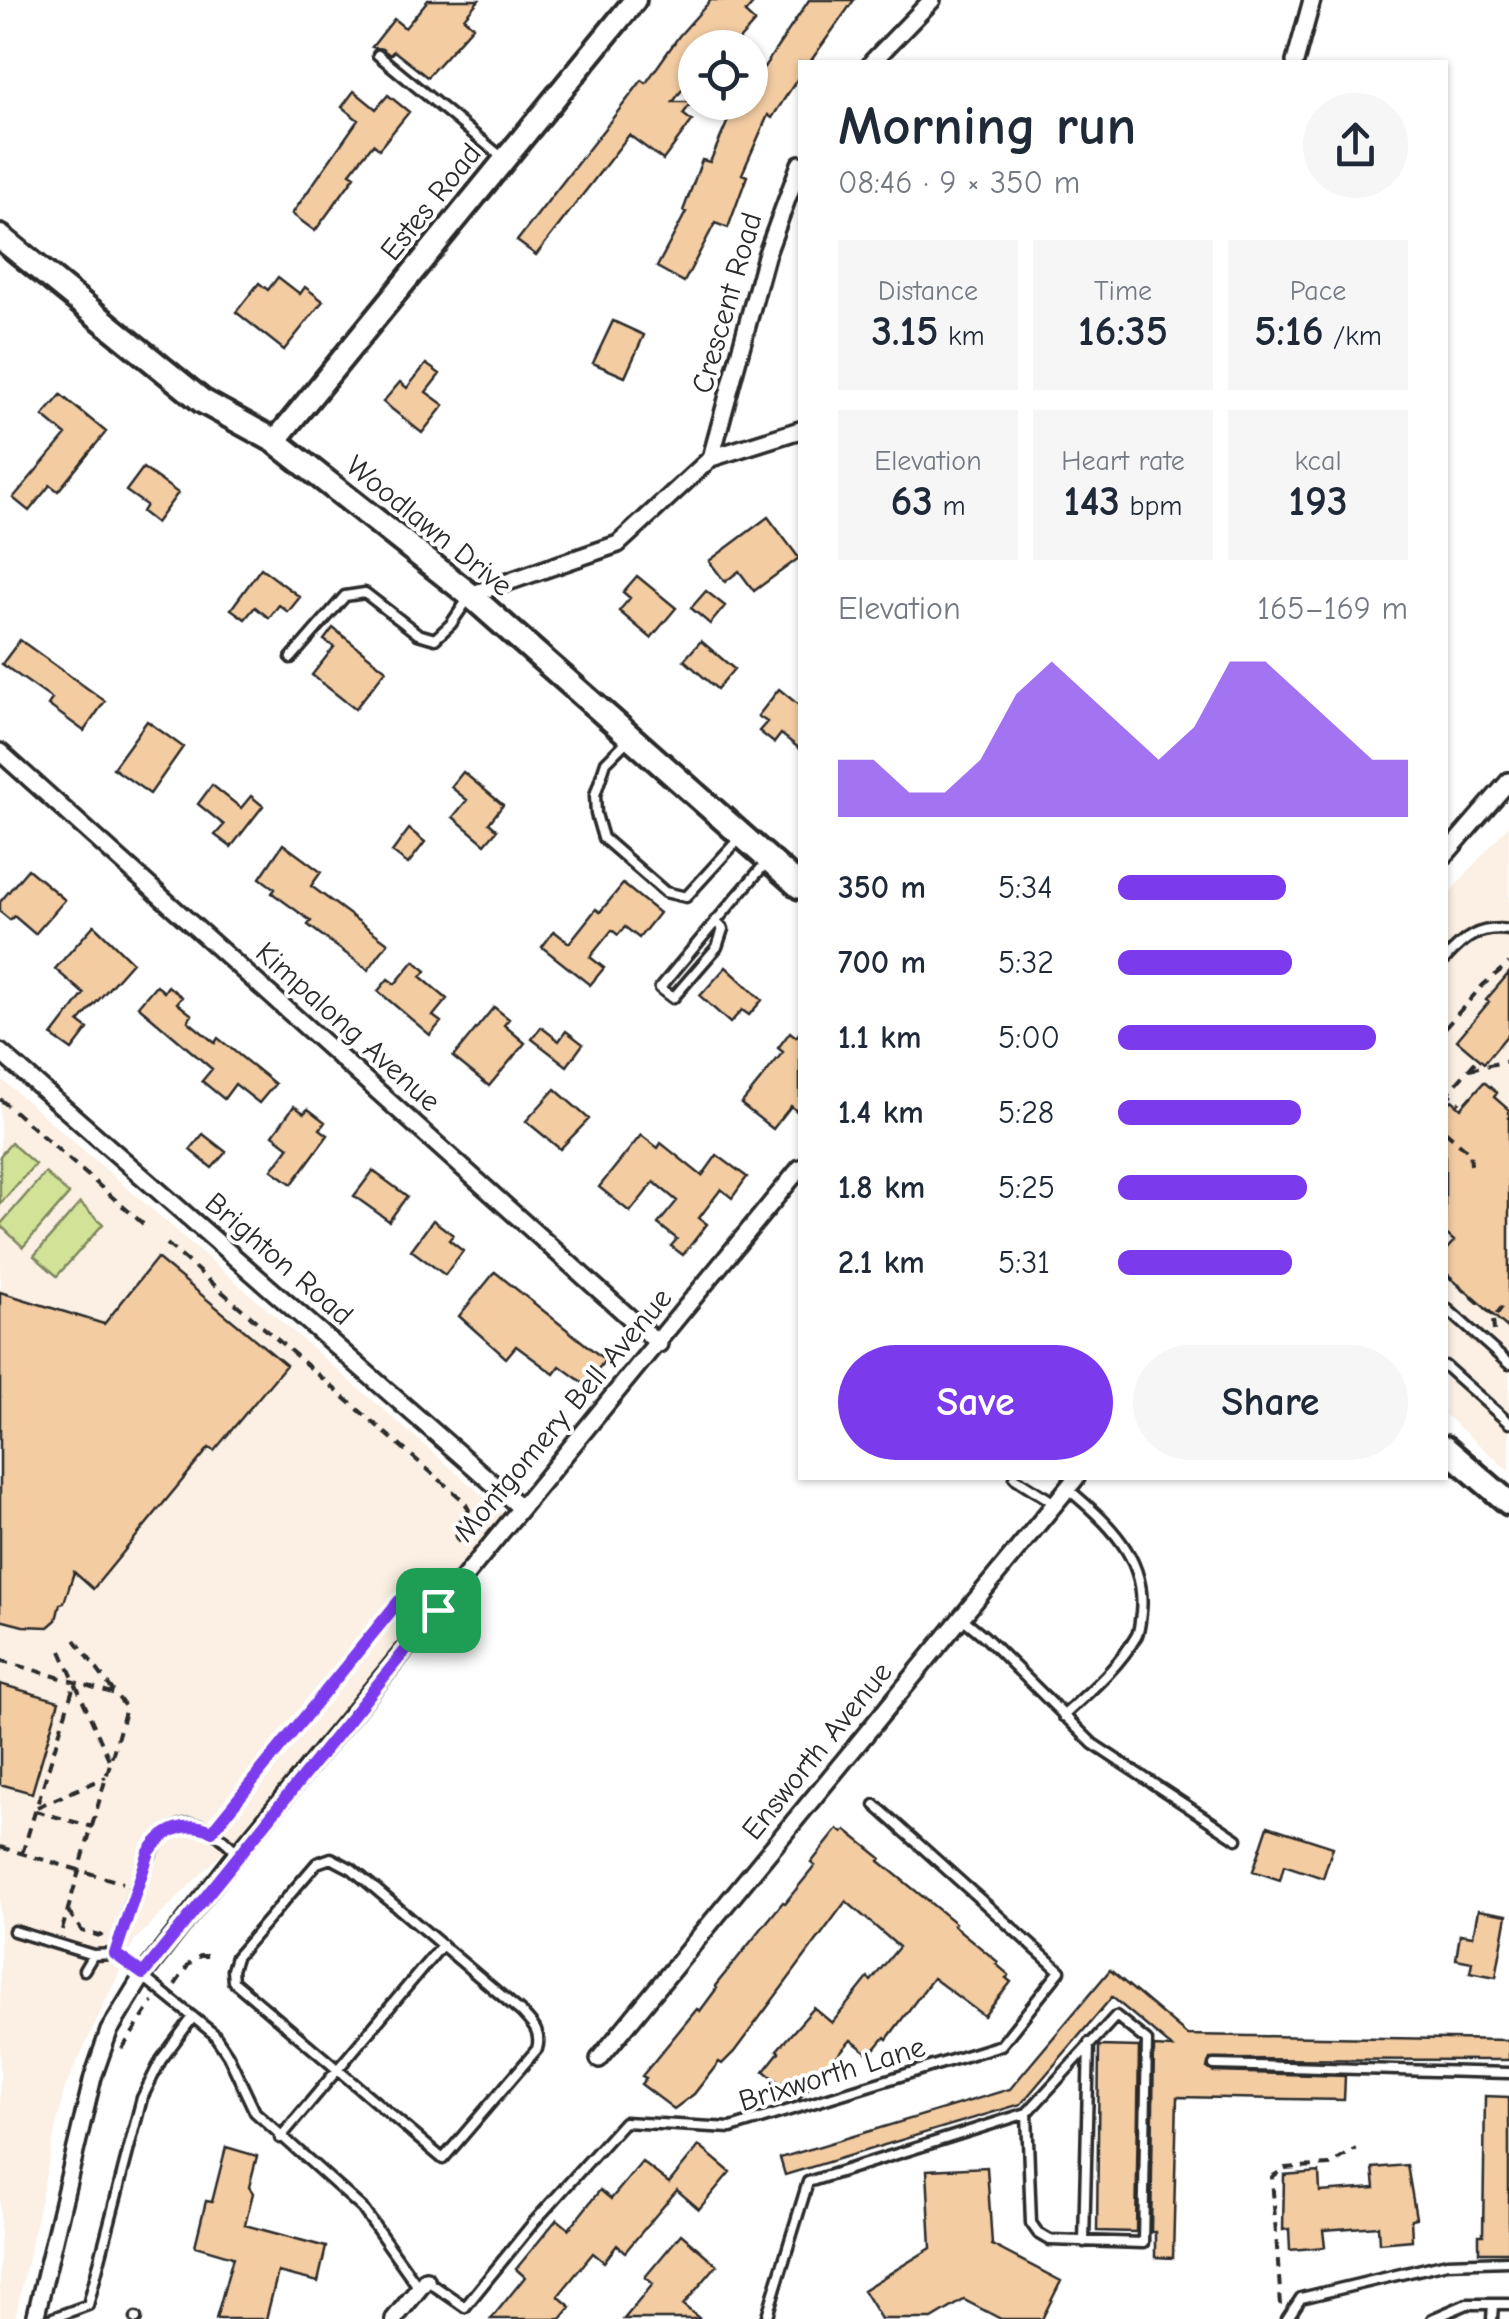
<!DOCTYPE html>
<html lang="en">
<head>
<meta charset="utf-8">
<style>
	:root { --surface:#fff; --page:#f6f6f7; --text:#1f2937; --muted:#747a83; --accent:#7c3aed }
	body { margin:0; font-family:"Comic Neue",sans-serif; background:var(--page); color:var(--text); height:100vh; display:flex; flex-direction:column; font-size:38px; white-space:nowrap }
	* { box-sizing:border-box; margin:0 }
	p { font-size:32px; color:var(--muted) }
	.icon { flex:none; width:55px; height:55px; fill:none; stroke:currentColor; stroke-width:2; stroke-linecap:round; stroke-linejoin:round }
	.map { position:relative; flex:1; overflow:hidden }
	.drawer { position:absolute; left:798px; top:60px; width:650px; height:1420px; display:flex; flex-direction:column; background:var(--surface); border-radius:0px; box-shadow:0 2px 8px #0004 }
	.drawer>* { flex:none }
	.buttons { position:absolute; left:678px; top:30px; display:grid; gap:20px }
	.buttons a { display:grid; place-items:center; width:90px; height:90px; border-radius:50%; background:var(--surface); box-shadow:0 2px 8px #0004; font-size:50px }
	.pin { position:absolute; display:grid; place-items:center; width:85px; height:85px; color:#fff; margin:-42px; border-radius:20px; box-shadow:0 5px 15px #0006 }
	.round { display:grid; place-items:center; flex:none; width:105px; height:105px; border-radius:52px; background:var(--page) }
	.headline { display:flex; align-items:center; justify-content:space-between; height:170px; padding:0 40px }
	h1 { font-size:55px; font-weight:700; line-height:75px }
	.figures { display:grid; grid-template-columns:repeat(3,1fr); gap:15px; height:170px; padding:10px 40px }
	.figures div { display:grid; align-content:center; border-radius:0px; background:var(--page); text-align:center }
	.figures b { font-size:42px; font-weight:700 }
	.figures small { font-size:28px; font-weight:400 }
	.figures p { font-size:28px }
	.chart { height:280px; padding:20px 40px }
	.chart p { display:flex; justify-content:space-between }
	.chart svg { width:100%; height:180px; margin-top:10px; fill:var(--accent); opacity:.7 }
	.button { display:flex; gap:20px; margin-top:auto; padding:20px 40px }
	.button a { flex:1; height:115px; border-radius:60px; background:var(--accent); color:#fff; font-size:40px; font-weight:700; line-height:115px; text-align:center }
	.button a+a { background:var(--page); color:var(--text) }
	ul { padding:0 40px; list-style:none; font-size:32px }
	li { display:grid; grid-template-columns:160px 120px 1fr; align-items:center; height:75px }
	li i { height:25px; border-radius:12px; background:var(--accent) }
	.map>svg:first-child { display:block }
	.built { fill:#fbf0e3 }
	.green { fill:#d2e397; stroke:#7e8761; stroke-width:2.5 }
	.building { fill:#f3cca2; stroke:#2b2b2b; stroke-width:2.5 }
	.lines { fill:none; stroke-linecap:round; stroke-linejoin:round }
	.service-casing { stroke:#2b2b2b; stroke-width:15 }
	.minor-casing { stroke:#2b2b2b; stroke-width:22 }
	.tertiary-casing { stroke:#2b2b2b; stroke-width:28 }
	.secondary-casing { stroke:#2b2b2b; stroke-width:30 }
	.path { stroke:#2b2b2b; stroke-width:4; stroke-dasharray:10 8; stroke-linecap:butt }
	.service { stroke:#fff; stroke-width:8 }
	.minor { stroke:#fff; stroke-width:15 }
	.tertiary { stroke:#fff; stroke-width:20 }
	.secondary { stroke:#fff; stroke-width:22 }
	.route-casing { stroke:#fff; stroke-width:20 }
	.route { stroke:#7c3aed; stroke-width:12 }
	.labels { text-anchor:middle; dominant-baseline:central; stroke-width:8; stroke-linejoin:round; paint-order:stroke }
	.street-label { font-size:30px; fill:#2b2b2b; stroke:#fff }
</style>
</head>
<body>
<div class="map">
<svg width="1509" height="2319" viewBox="0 0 1509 2319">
	<rect width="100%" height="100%" fill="#fff"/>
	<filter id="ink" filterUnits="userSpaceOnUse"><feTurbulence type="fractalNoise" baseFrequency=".01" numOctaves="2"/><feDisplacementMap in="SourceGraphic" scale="20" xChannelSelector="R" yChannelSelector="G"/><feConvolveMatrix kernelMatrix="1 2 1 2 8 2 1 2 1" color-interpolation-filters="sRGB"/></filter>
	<g filter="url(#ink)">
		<!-- built -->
		<path class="built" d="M 1509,825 L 1509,1471 L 1445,1415 L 1445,898 Z
			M 0,1078 L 504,1514 L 257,1818 L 134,1941 L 64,2090 L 15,2319 L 0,2319 Z"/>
		<!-- green -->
		<path class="green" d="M 11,1143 L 35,1164 L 0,1204 L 0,1156 Z
			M 45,1173 L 69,1194 L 23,1247 L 0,1225 Z
			M 80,1203 L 103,1224 L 57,1276 L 34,1256 Z"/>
		<!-- building -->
		<path class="building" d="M 428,0 L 479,0 L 464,18 L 473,26 L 427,77 L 394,51 L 390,55 L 382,49 L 372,47 L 394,19 L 405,28 Z
			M 711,0 L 756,0 L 745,13 L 755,22 L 732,48 L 695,48 L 695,72 L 673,102 L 692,102 L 683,114 L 692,121 L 663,160 L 629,135 L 536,255 L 517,241 L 626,101 L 642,80 L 646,83 L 679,36 Z
			M 809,0 L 854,0 L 810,62 L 800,62 L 800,75 L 772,118 L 768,115 L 742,174 L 747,176 L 728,228 L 715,223 L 684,282 L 657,267 L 686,212 L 683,211 L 702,160 L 710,162 L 736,102 L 750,102 L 750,88 Z
			M 354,91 L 376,109 L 388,95 L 409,112 L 379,149 L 373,144 L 350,173 L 355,176 L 315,231 L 292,214 L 358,120 L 342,107 Z
			M 278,277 L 300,294 L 305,287 L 323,301 L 284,350 L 236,312 L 259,283 L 268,290 Z
			M 613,321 L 644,335 L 625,377 L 593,363 Z
			M 426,364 L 440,374 L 426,392 L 444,405 L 422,433 L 383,402 L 400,382 L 407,388 Z
			M 61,395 L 106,432 L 58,491 L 50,485 L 29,511 L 13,498 L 66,435 L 43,416 Z
			M 143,468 L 178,493 L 156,523 L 142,512 L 146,505 L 126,491 Z
			M 768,517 L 799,558 L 754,591 L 739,571 L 725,582 L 709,561 Z
			M 261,568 L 300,597 L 288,612 L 279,605 L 269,618 L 255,607 L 245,619 L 231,609 Z
			M 637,576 L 676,608 L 651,638 L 619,611 L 630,598 L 623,592 Z
			M 706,591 L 725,606 L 710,624 L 691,608 Z
			M 333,628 L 386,670 L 355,709 L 312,675 L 334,647 L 324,640 Z
			M 20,640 L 105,701 L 84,731 L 48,705 L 52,699 L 2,664 Z
			M 701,641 L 734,669 L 717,689 L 684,660 Z
			M 779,689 L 800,706 L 800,749 L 781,734 L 774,743 L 759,731 L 767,722 L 758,716 Z
			M 147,721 L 183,747 L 150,794 L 113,768 Z
			M 463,772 L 503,805 L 489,823 L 497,830 L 485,844 L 453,817 L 467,800 L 451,787 Z
			M 212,785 L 241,808 L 251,796 L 263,806 L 231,847 L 215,835 L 224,825 L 198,804 Z
			M 409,829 L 425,842 L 408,864 L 392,852 Z
			M 283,844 L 321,872 L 311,886 L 388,943 L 368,970 L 308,925 L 311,921 L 272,893 L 275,889 L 260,878 Z
			M 28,869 L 65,900 L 35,934 L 14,916 L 10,920 L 0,912 L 0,902 Z
			M 623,884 L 659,913 L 639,938 L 625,927 L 618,935 L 612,930 L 590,957 L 604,968 L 590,985 L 542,947 L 554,931 L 569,943 L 596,909 L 600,912 Z
			M 94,925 L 132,962 L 79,1022 L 88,1029 L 72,1050 L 52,1036 L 84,994 L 55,969 Z
			M 414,961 L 426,971 L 421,977 L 447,999 L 433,1016 L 441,1022 L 430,1035 L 378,991 L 388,979 L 395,984 Z
			M 726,967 L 762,1000 L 749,1015 L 742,1010 L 730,1023 L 700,996 Z
			M 1509,973 L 1509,1033 L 1484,1063 L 1457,1040 L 1489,1002 L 1486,1000 Z
			M 156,985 L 164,992 L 168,986 L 182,997 L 177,1003 L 192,1015 L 188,1021 L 215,1043 L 218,1038 L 275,1084 L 259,1103 L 235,1084 L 224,1099 L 202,1081 L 212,1069 L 138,1006 Z
			M 494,1007 L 509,1019 L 504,1025 L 525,1043 L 489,1086 L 453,1057 Z
			M 541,1027 L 559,1041 L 566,1031 L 583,1044 L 567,1066 L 532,1039 Z
			M 790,1032 L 796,1037 L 800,1032 L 800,1114 L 791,1106 L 773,1129 L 741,1104 L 783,1052 L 778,1048 Z
			M 1484,1082 L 1497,1093 L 1494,1097 L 1509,1110 L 1509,1329 L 1445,1273 L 1445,1251 L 1454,1241 L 1445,1233 L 1445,1108 L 1452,1100 L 1461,1108 Z
			M 555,1089 L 589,1119 L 560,1149 L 526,1121 Z
			M 294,1106 L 304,1113 L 308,1109 L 325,1122 L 320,1129 L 328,1135 L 292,1184 L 272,1170 L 289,1147 L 273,1135 Z
			M 203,1134 L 226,1152 L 212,1168 L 190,1150 Z
			M 641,1135 L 658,1148 L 661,1143 L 702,1176 L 717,1155 L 747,1177 L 732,1198 L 721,1189 L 699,1218 L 707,1224 L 683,1255 L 671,1246 L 677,1239 L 658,1224 L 677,1201 L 654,1182 L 630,1212 L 599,1187 Z
			M 373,1171 L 407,1196 L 389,1221 L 354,1196 Z
			M 433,1220 L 453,1235 L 449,1240 L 463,1251 L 445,1275 L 411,1250 Z
			M 157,1258 L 286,1365 L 214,1451 L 209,1448 L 93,1589 L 74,1572 L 64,1603 L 60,1604 L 56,1620 L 48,1627 L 23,1626 L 0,1620 L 0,1292 L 104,1324 Z
			M 495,1272 L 605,1360 L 586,1385 L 560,1366 L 554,1374 L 516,1346 L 506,1358 L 459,1316 Z
			M 0,1684 L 59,1701 L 32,1793 L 0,1784 Z
			M 1268,1826 L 1333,1847 L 1323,1878 L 1284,1865 L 1280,1880 L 1253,1871 Z
			M 838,1829 L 843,1833 L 846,1830 L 881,1858 L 879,1861 L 955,1923 L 953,1925 L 998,1962 L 996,1964 L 1009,1975 L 1006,1978 L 1011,1982 L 984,2016 L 933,1978 L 887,2039 L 885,2037 L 870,2055 L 851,2040 L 799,2099 L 764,2071 L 779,2052 L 777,2050 L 814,2008 L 832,2023 L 868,1978 L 871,1981 L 899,1947 L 846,1901 L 734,2052 L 722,2064 L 719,2062 L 694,2094 L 674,2109 L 641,2084 L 646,2078 L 642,2076 L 697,2009 L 700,2011 L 717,1988 L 715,1986 L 783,1902 L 785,1903 L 815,1866 L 811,1863 Z
			M 1478,1910 L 1507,1915 L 1496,1977 L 1470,1972 L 1472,1962 L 1456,1959 L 1460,1934 L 1473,1936 Z
			M 1110,1970 L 1187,2035 L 1509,2040 L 1509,2060 L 1210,2059 L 1207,2068 L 1214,2072 L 1345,2076 L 1344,2100 L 1177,2097 L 1173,2258 L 1155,2257 L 1155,2232 L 1151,2232 L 1154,2047 L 1173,2048 L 1112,1997 L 1021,2104 L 785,2175 L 780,2158 L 1010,2089 Z
			M 1099,2046 L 1139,2047 L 1136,2232 L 1097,2231 Z
			M 1485,2096 L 1509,2097 L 1509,2252 L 1479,2252 L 1479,2235 L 1483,2235 Z
			M 699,2146 L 730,2172 L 699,2209 L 677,2190 L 625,2252 L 617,2245 L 604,2262 L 593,2253 L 558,2296 L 571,2307 L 561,2319 L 491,2319 L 525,2277 L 516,2269 L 557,2219 L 569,2229 L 600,2190 L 611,2199 L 642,2162 L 669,2183 Z
			M 226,2147 L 257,2156 L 249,2187 L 253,2193 L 245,2225 L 326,2247 L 318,2282 L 278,2272 L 266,2319 L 216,2319 L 233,2257 L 195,2246 L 206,2201 L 212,2202 Z
			M 1407,2165 L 1416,2218 L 1411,2219 L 1412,2240 L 1379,2243 L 1378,2226 L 1323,2230 L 1325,2247 L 1290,2250 L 1289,2229 L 1283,2230 L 1284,2175 L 1319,2172 L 1320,2192 L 1375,2188 L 1373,2168 Z
			M 987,2167 L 992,2245 L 1061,2281 L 1042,2319 L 1001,2319 L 964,2300 L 932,2319 L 881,2319 L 863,2290 L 931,2248 L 927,2170 Z
			M 681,2234 L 717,2265 L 683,2305 L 700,2319 L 624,2319 L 653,2284 L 645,2277 Z"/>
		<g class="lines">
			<!-- service casing -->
			<g class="service-casing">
				<path id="service" d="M 378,55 L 504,159
					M 291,658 L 345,596 L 365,593 L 418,634 L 435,639 L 451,624 L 468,599
					M 627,741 L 606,762 L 595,795 L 596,814 L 603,838 L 665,892 L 686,897 L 739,839
					M 715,921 L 723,929 L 717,947 L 673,998 L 660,988 C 695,946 730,904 766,863
					M 1445,959 C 1464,938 1479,926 1509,930
					M 1445,1307 L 1509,1364
					M 1445,1366 L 1509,1423
					M 1015,1478 L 1056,1504
					M 962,1618 L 984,1636 L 1093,1744 L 1237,1839
					M 1063,1716 C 1089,1692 1119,1667 1137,1635 C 1140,1628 1140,1619 1141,1612 C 1147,1557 1106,1521 1068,1489
					M 212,1831 L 399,1601 L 414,1594 L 438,1610
					M 331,1858 L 352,1869 L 521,2012 C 532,2024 542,2032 537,2049 L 443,2159 L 233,1981 L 232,1970 L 236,1957 L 317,1863 Z
					M 14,1931 L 93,1955
					M 115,1954 C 127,1919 147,1811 200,1825 C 214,1829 227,1843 238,1853
					M 84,1970 L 93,1955 L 115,1954 L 214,2034 L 228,2055 L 255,2112 L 362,2208 L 419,2288
					M 1214,2065 L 1509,2073
					M 280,2138 L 442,1945
					M 1084,2242 L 1089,2043
					M 426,2280 L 465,2307 L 534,2222 L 624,2122 L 731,2128 L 1001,2045 L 1060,1971 L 875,1805
					M 50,2319 L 88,2305 L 142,2098 L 161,2060 L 193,2017
					M 136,2319 L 136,2318
					M 766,2319 L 808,2182 L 1027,2113 L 1116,2016 L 1147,2041 L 1143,2243 L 1050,2240 L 1038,2233 L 1031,2223 L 1027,2113
					M 1287,2319 L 1301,2298 L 1447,2263 L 1509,2261
					M 1432,2319 L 1467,2304 L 1509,2304
					M 1492,2319 L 1493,2304"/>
			</g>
			<!-- minor casing -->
			<g class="minor-casing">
				<path id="minor" d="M 872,62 L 932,0
					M 1295,62 L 1312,0
					M 711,458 L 766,256 L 800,164
					M 470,595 L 618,544 L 711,458 L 800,430
					M 0,752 L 659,1344
					M 1445,855 L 1509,781
					M 0,1052 L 521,1508
					M 599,2059 L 1076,1478
					M 35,2319 L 93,2077 L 109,2031 L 143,1975 L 233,1859 L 800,1168
					M 394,2319 L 426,2280"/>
			</g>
			<!-- tertiary casing -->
			<g class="tertiary-casing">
				<path id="tertiary" d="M 275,441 L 635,0"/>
			</g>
			<!-- secondary casing -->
			<g class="secondary-casing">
				<path id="secondary" d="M 0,237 L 202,401 L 275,441 L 470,595 L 800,887
					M 1445,1448 L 1509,1503"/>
			</g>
			<!-- path -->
			<path class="path" d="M 1445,1028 L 1483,985 L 1509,963
				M 1469,1069 L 1509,1061
				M 1445,1090 L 1460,1103
				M 1445,1097 L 1476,1061
				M 0,1099 L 149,1229
				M 1445,1131 L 1470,1153 L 1471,1165
				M 167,1244 L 464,1501 L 469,1510 L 454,1530 L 463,1550
				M 1445,1273 L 1494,1316
				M 1494,1331 L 1493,1319 L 1502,1307
				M 61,1651 L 111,1764
				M 0,1660 L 119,1695
				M 37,1807 L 106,1777
				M 35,1811 L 93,1827
				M 0,1847 L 123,1883
				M 22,1854 L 75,1682
				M 68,1911 L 82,1931 L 100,1936 L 106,1932
				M 62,1930 L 126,1708 L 73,1637
				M 175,1985 L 189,1964 L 200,1956 L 209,1956
				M 122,2049 L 153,2002
				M 1281,2305 L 1272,2177 L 1285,2168 L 1330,2165 L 1356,2149"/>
			<!-- service -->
			<use href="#service" class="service"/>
			<!-- minor -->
			<use href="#minor" class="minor"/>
			<!-- tertiary -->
			<use href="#tertiary" class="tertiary"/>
			<!-- secondary -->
			<use href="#secondary" class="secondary"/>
		</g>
	</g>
	<g class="lines" filter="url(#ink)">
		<!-- route casing -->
		<g class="route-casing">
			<path id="route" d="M 414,1594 L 438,1610 L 143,1974 L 115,1954 L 149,1852 C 164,1829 187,1820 212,1831 L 399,1601 Z"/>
		</g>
		<!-- route -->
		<use href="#route" class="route"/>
	</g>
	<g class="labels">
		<!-- street labels -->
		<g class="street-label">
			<text transform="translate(431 202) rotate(-51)">Estes Road</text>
			<text transform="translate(727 303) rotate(-74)">Crescent Road</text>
			<text transform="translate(429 526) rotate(39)">Woodlawn Drive</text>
			<text transform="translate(348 1027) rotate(42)">Kimpalong Avenue</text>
			<text transform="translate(279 1259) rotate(41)">Brighton Road</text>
			<text transform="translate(563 1415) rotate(-50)">Montgomery Bell Avenue</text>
			<text transform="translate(817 1751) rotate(-51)">Ensworth Avenue</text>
			<text transform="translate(832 2074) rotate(-17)">Brixworth Lane</text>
		</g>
	</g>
</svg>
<div class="buttons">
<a><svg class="icon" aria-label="locate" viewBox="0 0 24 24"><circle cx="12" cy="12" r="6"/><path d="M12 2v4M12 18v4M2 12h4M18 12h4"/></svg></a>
</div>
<div class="pin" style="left:438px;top:1610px;background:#1e9e55"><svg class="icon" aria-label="arrive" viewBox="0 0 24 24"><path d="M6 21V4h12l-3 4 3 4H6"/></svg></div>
<section class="drawer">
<div class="headline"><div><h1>Morning run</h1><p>08:46 · 9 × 350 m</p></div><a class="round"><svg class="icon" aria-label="share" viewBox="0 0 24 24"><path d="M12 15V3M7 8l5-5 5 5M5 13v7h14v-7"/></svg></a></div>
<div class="figures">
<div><p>Distance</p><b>3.15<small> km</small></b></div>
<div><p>Time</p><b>16:35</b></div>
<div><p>Pace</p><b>5:16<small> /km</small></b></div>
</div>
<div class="figures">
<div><p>Elevation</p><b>63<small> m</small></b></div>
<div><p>Heart rate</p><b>143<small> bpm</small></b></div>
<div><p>kcal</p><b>193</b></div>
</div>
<div class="chart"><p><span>Elevation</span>165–169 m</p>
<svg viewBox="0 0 160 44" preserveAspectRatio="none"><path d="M0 44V30L10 30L20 38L30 38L40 30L50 14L60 6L70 14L80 22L90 30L100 22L110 6L120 6L130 14L140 22L150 30L160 30V44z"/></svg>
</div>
<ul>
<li><b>350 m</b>5:34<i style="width:58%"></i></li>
<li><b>700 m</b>5:32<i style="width:60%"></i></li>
<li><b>1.1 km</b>5:00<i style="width:89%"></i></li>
<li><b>1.4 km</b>5:28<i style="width:63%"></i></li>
<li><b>1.8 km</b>5:25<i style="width:65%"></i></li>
<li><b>2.1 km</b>5:31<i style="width:60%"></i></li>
</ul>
<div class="button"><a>Save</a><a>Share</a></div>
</section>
</div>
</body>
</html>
